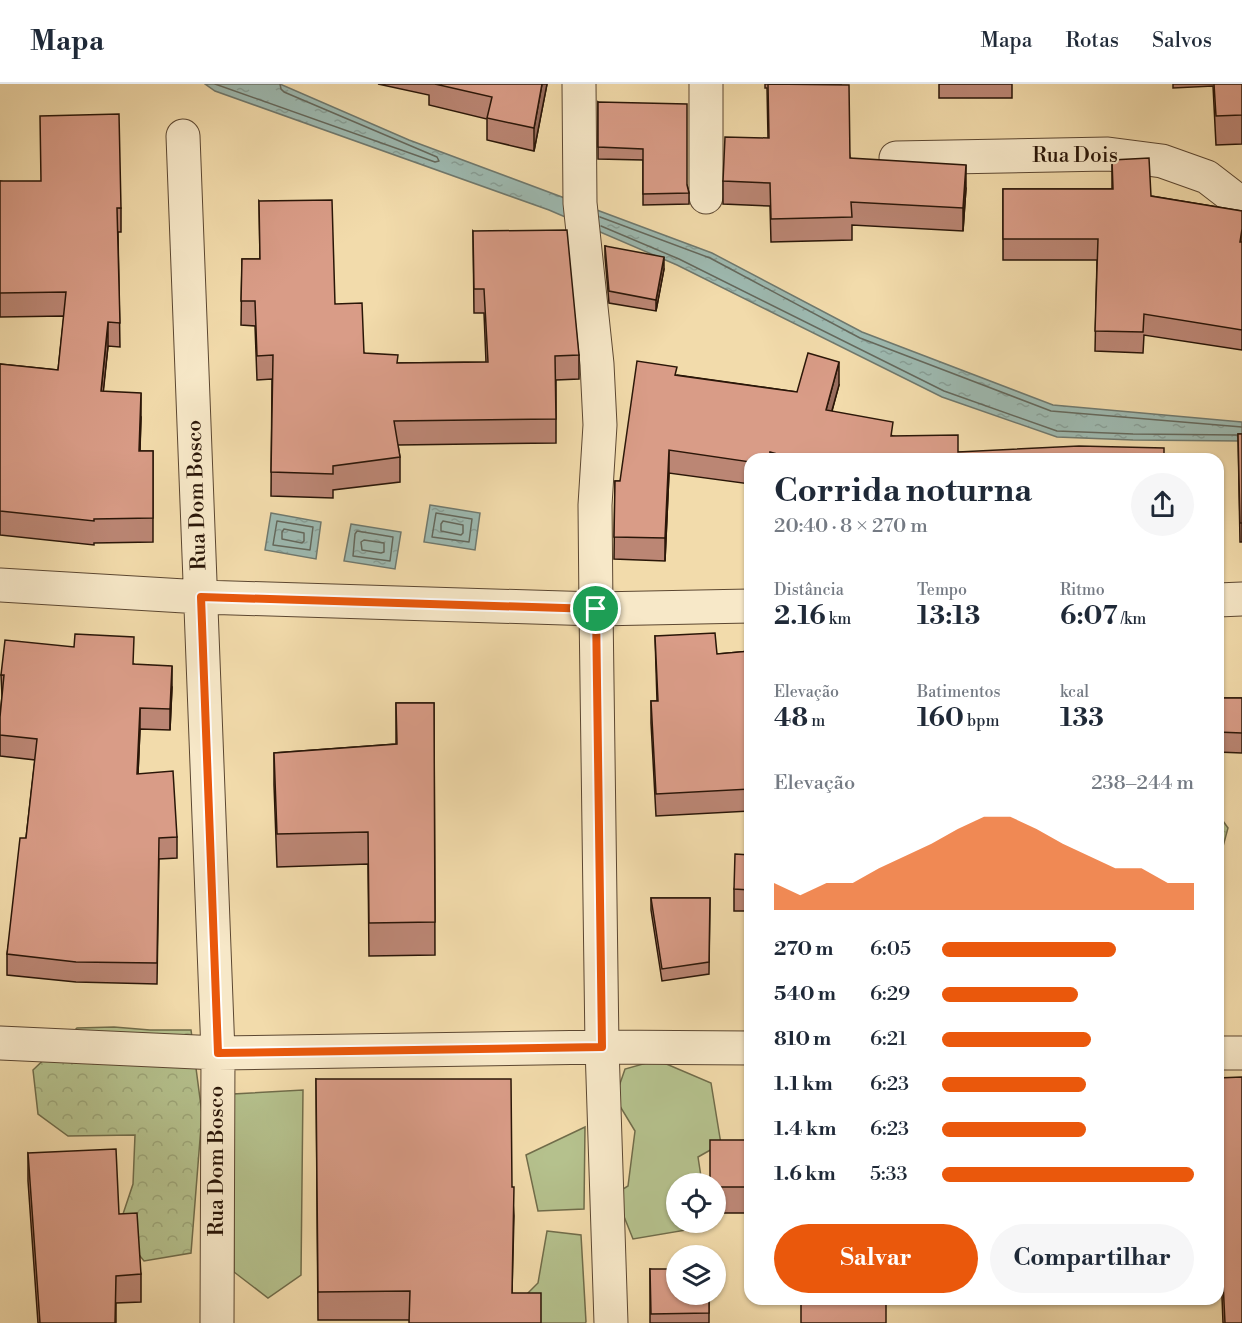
<!DOCTYPE html>
<html lang="pt">
<head>
<meta charset="utf-8">
<style>
	:root { --surface:#fff; --page:#f6f6f7; --text:#1f2937; --muted:#747a83; --line:#e0e1e3; --accent:#ea580c }
	body { margin:0; font-family:"Libre Bodoni",serif; background:var(--page); color:var(--text); height:100vh; display:flex; flex-direction:column; font-size:22px; white-space:nowrap }
	* { box-sizing:border-box; margin:0 }
	p { font-size:20px; color:var(--muted) }
	.icon { flex:none; width:33px; height:33px; fill:none; stroke:currentColor; stroke-width:2; stroke-linecap:round; stroke-linejoin:round }
	.map { position:relative; flex:1; overflow:hidden }
	.side { position:absolute; left:744px; top:369px; width:480px; height:852px; display:flex; flex-direction:column; background:var(--surface); border-radius:18px; box-shadow:0 2px 4px #0004 }
	.side>* { flex:none }
	.controls { position:absolute; left:666px; top:1089px; display:grid; gap:12px }
	.controls a { display:grid; place-items:center; width:60px; height:60px; border-radius:50%; background:var(--surface); box-shadow:0 2px 4px #0004; font-size:30px }
	.pin { position:absolute; display:grid; place-items:center; width:51px; height:51px; color:#fff; margin:-26px; border:3px solid #fff; border-radius:50%; box-shadow:0 2px 6px #0007 }
	.round { display:grid; place-items:center; flex:none; width:63px; height:63px; border-radius:32px; background:var(--page) }
	.summary { display:flex; align-items:center; justify-content:space-between; height:102px; padding:0 30px }
	h1 { font-size:33px; font-weight:700; line-height:45px }
	.stats { display:grid; grid-template-columns:repeat(3,1fr); gap:9px; height:102px; padding:6px 30px }
	.stats div { display:grid; align-content:center }
	.stats b { font-size:26px; font-weight:700 }
	.stats small { font-size:16px; font-weight:400 }
	.stats p { font-size:16px }
	.chart { height:168px; padding:12px 30px }
	.chart p { display:flex; justify-content:space-between }
	.chart svg { width:100%; height:108px; margin-top:6px; fill:var(--accent); opacity:.7 }
	.action { display:flex; gap:12px; margin-top:auto; padding:12px 30px }
	.action a { flex:1; height:69px; border-radius:36px; background:var(--accent); color:#fff; font-size:24px; font-weight:700; line-height:69px; text-align:center }
	.action a+a { background:var(--page); color:var(--text) }
	ul { padding:0 30px; list-style:none; font-size:20px }
	li { display:grid; grid-template-columns:96px 72px 1fr; align-items:center; height:45px }
	li i { height:15px; border-radius:8px; background:var(--accent) }
	header { display:flex; align-items:center; gap:36px; box-sizing:border-box; height:84px; padding:0 30px; background:var(--surface); border-bottom:2px solid var(--line) }
	header strong { font-size:28px }
	nav { display:flex; gap:33px; margin-inline-start:auto; font-size:21px }
	.map>svg:first-child { display:block }
	.green { fill:#b5c18d; stroke:#706c4a; stroke-width:1.5 }
	.forest { fill:url(#forest-crowns); stroke:#706c4a; stroke-width:1.5 }
	.water { fill:url(#water-ripples); stroke:#6f786d; stroke-width:1.5 }
	.lines { fill:none; stroke-linecap:round; stroke-linejoin:round }
	.shore { stroke:#64685c; stroke-width:1.5 }
	.minor-casing { stroke:#5c4731; stroke-width:35 }
	.minor { stroke:#f7e8c8; stroke-width:33 }
	.wall { fill:#bb8674; stroke:#2a1608; stroke-width:1.5 }
	.shaded-wall { fill:#986d5e; stroke:#2a1608; stroke-width:1.5 }
	.building { fill:#d99c87; stroke:#2a1608; stroke-width:1.5 }
	.route-casing { stroke:#fff; stroke-width:12 }
	.route { stroke:#ea580c; stroke-width:8 }
	.labels { text-anchor:middle; dominant-baseline:central; stroke-width:4.5; stroke-linejoin:round; paint-order:stroke }
	.street-label { font-size:21px; fill:#2a1608; stroke:#f7e8c8 }
</style>
</head>
<body>
<header>
<strong>Mapa</strong>
<nav><a>Mapa</a><a>Rotas</a><a>Salvos</a></nav>
</header>
<div class="map">
<svg width="1242" height="1239" viewBox="0 0 1242 1239">
	<defs>
		<pattern id="forest-crowns" width="20" height="18" patternUnits="userSpaceOnUse" patternTransform="scale(1.5)"><rect width="20" height="18" fill="#b5c18d"/><path d="M2 6a3 3 0 1 1 6 0M12 15a3 3 0 1 1 6 0" fill="none" stroke="#9ca578"/></pattern>
		<pattern id="water-ripples" width="26" height="14" patternUnits="userSpaceOnUse" patternTransform="scale(1.5)"><rect width="26" height="14" fill="#9db9b0"/><path d="M2 4q2-2 4 0t4 0M15 11q2-2 4 0t4 0" fill="none" stroke="#879e96"/></pattern>
	</defs>
	<rect width="100%" height="100%" fill="#f2dbab"/>
	<filter id="stains"><feTurbulence type="fractalNoise" baseFrequency=".00333" numOctaves="4"/><feColorMatrix values="0 0 0 0 .2 0 0 0 0 .09 0 0 0 0 .02 0 0 0 .5 -.17"/></filter>
	<radialGradient id="worn" r=".72"><stop offset=".6" stop-color="#630" stop-opacity="0"/><stop offset="1" stop-color="#630" stop-opacity=".3"/></radialGradient>
	<!-- green -->
	<path class="green" d="M 657,976 L 711,999 L 721,1060 L 698,1073 L 702,1099 L 676,1100 L 676,1138 L 709,1139 L 710,1142 L 633,1155 L 615,1110 L 628,1102 L 635,1047 L 615,1014 L 625,985 Z
		M 303,1006 L 301,1191 L 268,1214 L 234,1188 L 233,1010 Z
		M 585,1043 L 584,1125 L 538,1127 L 526,1071 Z
		M 547,1147 L 581,1151 L 586,1238 L 585,1239 L 527,1239 L 512,1225 L 538,1199 Z"/>
	<!-- forest -->
	<path class="forest" d="M 1218,730 L 1228,744 L 1218,781 Z
		M 114,943 L 150,946 L 191,946 L 202,1030 L 191,1169 L 144,1177 L 118,1145 L 133,1100 L 135,1051 L 68,1052 L 38,1030 L 33,986 L 77,944 Z"/>
	<!-- water -->
	<path class="water" d="M 205,0 L 280,0 L 409,56 L 712,169 L 862,248 L 1053,321 L 1242,338 L 1242,357 L 1133,356 L 1057,353 L 942,313 L 677,181 L 549,126 L 215,7 Z
		M 430,421 L 480,429 L 475,466 L 424,458 Z
		M 271,429 L 321,438 L 316,475 L 265,466 Z
		M 351,440 L 401,448 L 395,485 L 344,477 Z"/>
	<g class="lines">
		<!-- shore -->
		<path class="shore" d="M 215,0 L 435,78 L 439,77 L 437,73 L 284,8 L 281,5 L 280,0
			M 600,133 L 710,174 L 860,254 L 1051,327 L 1242,343
			M 601,142 L 679,175 L 944,307 L 1057,347 L 1133,350 L 1237,351
			M 436,429 L 472,435 L 469,458 L 432,453 Z
			M 277,437 L 313,443 L 310,466 L 273,461 Z
			M 443,437 L 463,441 L 463,449 L 461,451 L 441,447 L 441,440 Z
			M 284,445 L 304,449 L 304,457 L 302,459 L 282,455 L 282,448 Z
			M 357,447 L 393,453 L 390,477 L 353,472 L 355,450 Z
			M 364,456 L 384,459 L 384,468 L 381,469 L 362,466 L 361,458 Z"/>
		<!-- minor casing -->
		<g class="minor-casing">
			<path id="minor" d="M 579,0 L 580,119 L 597,280 L 600,341 L 595,421 L 596,525 L 602,963 L 611,1239
				M 706,0 L 706,113
				M 183,52 L 218,969 L 217,1239
				M 896,74 L 1108,70 L 1162,77 L 1207,93 L 1242,120
				M 0,501 L 201,513 L 596,525 L 750,522
				M 1218,516 L 1242,515
				M 0,959 L 218,969 L 602,963 L 750,964
				M 1218,969 L 1242,969"/>
		</g>
		<!-- minor -->
		<use href="#minor" class="minor"/>
	</g>
	<!-- wall -->
	<path class="wall" d="M 378,0 L 547,0 L 534,67 L 487,56 L 487,35 L 429,21 L 429,11 Z
		M 765,0 L 841,0 L 850,74 L 966,104 L 963,147 L 852,141 L 852,156 L 771,158 L 770,122 L 723,120 L 723,97 L 768,54 L 767,4 L 765,4 Z
		M 939,0 L 1012,0 L 1012,14 L 939,14 Z
		M 1173,0 L 1242,0 L 1242,60 L 1216,61 L 1213,2 L 1173,4 Z
		M 598,18 L 687,101 L 689,109 L 689,120 L 643,121 L 643,76 L 598,75 Z
		M 1112,76 L 1151,112 L 1242,127 L 1242,266 L 1144,251 L 1143,269 L 1095,267 L 1097,176 L 1003,176 L 1003,105 L 1112,105 Z
		M 0,97 L 121,124 L 121,148 L 118,148 L 120,263 L 108,262 L 103,307 L 141,333 L 140,367 L 153,367 L 153,458 L 94,459 L 94,461 L 0,451 L 0,280 L 58,286 L 64,232 L 0,233 Z
		M 259,117 L 335,220 L 364,269 L 398,279 L 486,278 L 484,229 L 474,229 L 473,147 L 579,271 L 579,295 L 556,296 L 556,359 L 398,361 L 400,373 L 400,398 L 333,406 L 333,414 L 271,412 L 272,295 L 257,296 L 255,242 L 241,241 L 242,175 L 260,175 Z
		M 605,162 L 664,185 L 656,227 L 609,219 L 605,173 Z
		M 677,291 L 797,308 L 839,301 L 832,327 L 893,352 L 958,368 L 1164,375 L 750,375 L 750,400 L 669,389 L 665,477 L 614,475 L 615,397 L 620,397 Z
		M 1238,350 L 1242,350 L 1242,458 L 1240,458 Z
		M 655,552 L 717,570 L 750,567 L 750,731 L 750,727 L 656,732 L 651,639 L 651,617 L 657,617 Z
		M 134,580 L 172,603 L 170,646 L 140,645 L 138,690 L 177,753 L 177,774 L 159,775 L 157,900 L 76,898 L 7,891 L 7,870 L 26,754 L 35,676 L 0,672 L 0,633 L 2,612 L 1,591 Z
		M 1218,614 L 1242,614 L 1242,669 L 1218,668 Z
		M 396,619 L 434,619 L 435,871 L 369,872 L 368,780 L 277,783 L 274,701 L 274,669 L 396,660 Z
		M 750,771 L 750,827 L 734,827 L 734,805 Z
		M 651,814 L 710,814 L 709,890 L 662,897 L 651,826 Z
		M 1218,994 L 1242,1239 L 1223,1239 L 1220,1161 L 1218,1161 Z
		M 316,995 L 512,1103 L 514,1132 L 512,1209 L 409,1236 L 318,1236 Z
		M 750,1056 L 750,1129 L 716,1129 L 716,1100 Z
		M 28,1069 L 119,1130 L 141,1190 L 141,1218 L 116,1219 L 116,1239 L 38,1239 L 28,1097 Z
		M 650,1185 L 709,1210 L 709,1239 L 650,1239 Z"/>
	<!-- shaded-wall -->
	<path class="shaded-wall" d="M 542,0 L 547,0 L 534,67 L 534,44 Z
		M 966,81 L 966,104 L 963,147 L 963,124 Z
		M 664,173 L 664,185 L 656,227 L 656,216 Z
		M 108,238 L 108,262 L 101,331 L 101,307 Z
		M 839,278 L 839,301 L 826,348 L 826,326 Z
		M 141,309 L 141,333 L 139,391 L 139,367 Z
		M 669,366 L 669,389 L 665,477 L 665,454 Z
		M 172,582 L 172,603 L 170,646 L 170,625 Z
		M 140,624 L 140,645 L 137,711 L 137,690 Z"/>
	<!-- building -->
	<path class="building" d="M 435,0 L 542,0 L 534,44 L 487,34 L 492,13 Z
		M 768,0 L 849,1 L 850,74 L 966,81 L 963,124 L 851,118 L 852,133 L 771,135 L 770,99 L 723,97 L 725,53 L 769,54 Z
		M 1214,0 L 1242,0 L 1242,31 L 1216,32 Z
		M 598,18 L 687,20 L 687,101 L 689,109 L 643,110 L 643,65 L 598,63 Z
		M 119,30 L 121,124 L 117,124 L 120,239 L 108,238 L 101,307 L 141,309 L 139,367 L 153,367 L 153,434 L 94,435 L 94,437 L 0,427 L 0,280 L 58,286 L 66,208 L 0,209 L 0,97 L 41,97 L 40,32 Z
		M 1149,74 L 1151,112 L 1242,127 L 1242,145 L 1240,158 L 1242,158 L 1242,246 L 1144,230 L 1143,248 L 1095,247 L 1098,155 L 1003,155 L 1003,105 L 1113,105 L 1112,76 Z
		M 332,116 L 335,220 L 362,219 L 364,269 L 398,271 L 397,279 L 488,278 L 484,205 L 474,205 L 473,147 L 567,146 L 579,271 L 555,272 L 556,335 L 394,337 L 400,373 L 333,382 L 333,390 L 271,388 L 273,271 L 257,272 L 255,217 L 241,217 L 242,175 L 260,175 L 259,117 Z
		M 605,162 L 664,173 L 656,216 L 609,207 Z
		M 808,269 L 839,278 L 826,326 L 893,338 L 891,352 L 958,351 L 958,368 L 1079,362 L 1164,364 L 1164,375 L 795,375 L 770,368 L 769,375 L 750,375 L 750,378 L 669,366 L 665,454 L 614,453 L 615,397 L 620,397 L 637,277 L 677,283 L 675,291 L 797,308 Z
		M 1238,350 L 1242,350 L 1242,439 L 1240,439 Z
		M 715,549 L 717,570 L 750,567 L 750,709 L 750,705 L 656,710 L 651,617 L 658,617 L 655,552 Z
		M 75,550 L 134,553 L 133,580 L 172,582 L 170,625 L 140,624 L 137,690 L 173,687 L 177,753 L 159,754 L 157,879 L 76,878 L 7,870 L 20,754 L 26,754 L 37,655 L 0,651 L 0,633 L 4,591 L 1,591 L 5,556 L 74,563 Z
		M 1218,614 L 1242,614 L 1242,649 L 1218,648 Z
		M 396,619 L 434,619 L 435,838 L 369,839 L 368,748 L 277,750 L 274,669 L 397,660 Z
		M 735,770 L 750,771 L 750,806 L 734,805 Z
		M 651,814 L 710,814 L 709,878 L 662,885 Z
		M 1242,993 L 1242,1239 L 1225,1239 L 1220,1135 L 1218,1135 L 1218,994 Z
		M 316,995 L 511,995 L 512,1103 L 514,1103 L 512,1209 L 541,1209 L 541,1239 L 409,1239 L 410,1207 L 318,1208 Z
		M 710,1056 L 750,1056 L 750,1103 L 716,1103 L 716,1100 L 710,1100 Z
		M 116,1065 L 119,1130 L 137,1129 L 141,1190 L 116,1192 L 115,1239 L 40,1239 L 28,1069 Z
		M 650,1185 L 676,1185 L 676,1210 L 709,1210 L 709,1229 L 651,1230 Z
		M 801,1215 L 886,1215 L 886,1239 L 801,1239 Z"/>
	<g class="lines">
		<!-- route casing -->
		<g class="route-casing">
			<path id="route" d="M 201,513 L 596,525 L 602,963 L 218,969 Z"/>
		</g>
		<!-- route -->
		<use href="#route" class="route"/>
	</g>
	<g class="labels">
		<!-- street labels -->
		<g class="street-label">
			<text x="1075" y="72">Rua Dois</text>
			<text transform="translate(197 411) rotate(-92)">Rua Dom Bosco</text>
			<text transform="translate(217 1077) rotate(-90)">Rua Dom Bosco</text>
		</g>
	</g>
	<rect width="100%" height="100%" filter="url(#stains)"/>
	<rect width="100%" height="100%" fill="url(#worn)"/>
</svg>
<div class="controls">
<a><svg class="icon" aria-label="locate" viewBox="0 0 24 24"><circle cx="12" cy="12" r="6"/><path d="M12 2v4M12 18v4M2 12h4M18 12h4"/></svg></a>
<a><svg class="icon" aria-label="layers" viewBox="0 0 24 24"><path d="M12 4l9 5-9 5-9-5zM3 14l9 5 9-5"/></svg></a>
</div>
<div class="pin" style="left:596px;top:525px;background:#1e9e55"><svg class="icon" aria-label="arrive" viewBox="0 0 24 24"><path d="M6 21V4h12l-3 4 3 4H6"/></svg></div>
<section class="side">
<div class="summary"><div><h1>Corrida noturna</h1><p>20:40 · 8 × 270 m</p></div><a class="round"><svg class="icon" aria-label="share" viewBox="0 0 24 24"><path d="M12 15V3M7 8l5-5 5 5M5 13v7h14v-7"/></svg></a></div>
<div class="stats">
<div><p>Distância</p><b>2.16<small> km</small></b></div>
<div><p>Tempo</p><b>13:13</b></div>
<div><p>Ritmo</p><b>6:07<small> /km</small></b></div>
</div>
<div class="stats">
<div><p>Elevação</p><b>48<small> m</small></b></div>
<div><p>Batimentos</p><b>160<small> bpm</small></b></div>
<div><p>kcal</p><b>133</b></div>
</div>
<div class="chart"><p><span>Elevação</span>238–244 m</p>
<svg viewBox="0 0 160 44" preserveAspectRatio="none"><path d="M0 44V33L10 38L20 33L30 33L40 27L50 22L60 17L70 11L80 6L90 6L100 11L110 17L120 22L130 27L140 27L150 33L160 33V44z"/></svg>
</div>
<ul>
<li><b>270 m</b>6:05<i style="width:69%"></i></li>
<li><b>540 m</b>6:29<i style="width:54%"></i></li>
<li><b>810 m</b>6:21<i style="width:59%"></i></li>
<li><b>1.1 km</b>6:23<i style="width:57%"></i></li>
<li><b>1.4 km</b>6:23<i style="width:57%"></i></li>
<li><b>1.6 km</b>5:33<i style="width:100%"></i></li>
</ul>
<div class="action"><a>Salvar</a><a>Compartilhar</a></div>
</section>
</div>
</body>
</html>
